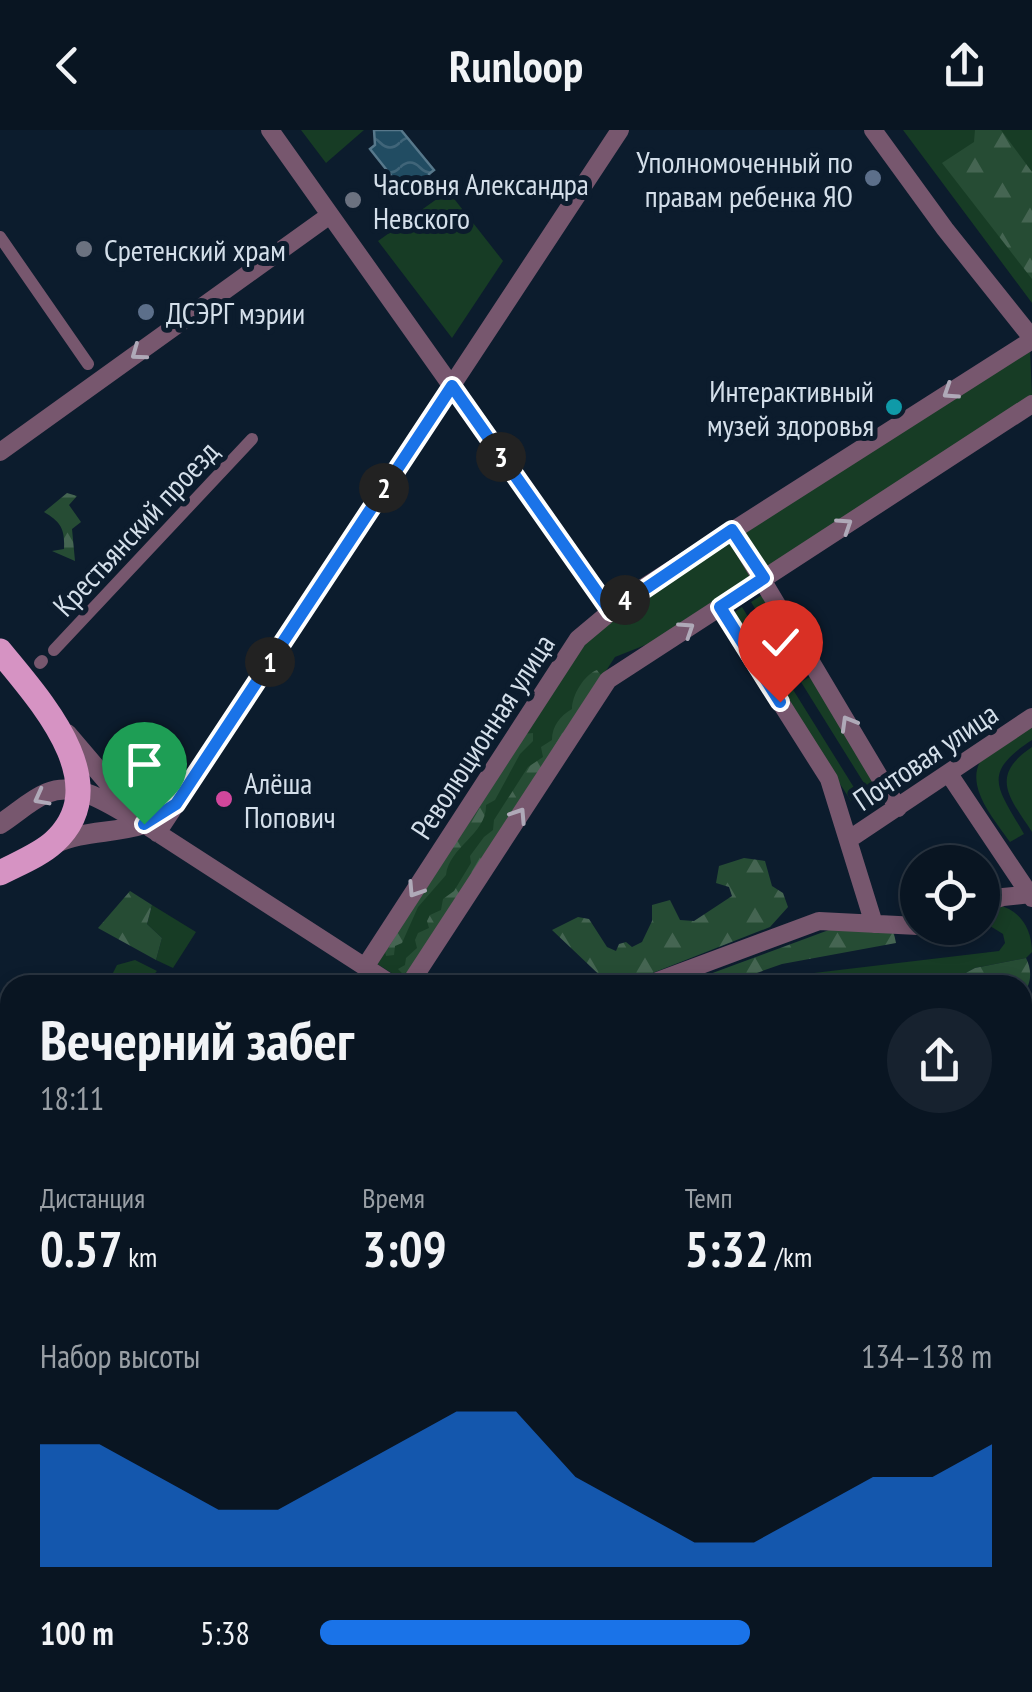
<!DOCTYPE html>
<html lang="ru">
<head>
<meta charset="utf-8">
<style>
	:root { --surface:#091522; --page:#17222f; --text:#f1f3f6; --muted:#999fa5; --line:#293440; --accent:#1a73e8 }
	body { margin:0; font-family:"PT Sans Narrow",sans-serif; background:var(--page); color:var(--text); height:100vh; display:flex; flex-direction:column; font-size:38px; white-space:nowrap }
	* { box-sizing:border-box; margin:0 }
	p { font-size:32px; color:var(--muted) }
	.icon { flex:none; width:55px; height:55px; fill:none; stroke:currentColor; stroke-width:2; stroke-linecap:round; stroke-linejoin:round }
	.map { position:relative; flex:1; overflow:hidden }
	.panel { position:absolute; left:0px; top:845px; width:1032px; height:718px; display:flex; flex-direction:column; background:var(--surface); border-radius:30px 30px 0 0; box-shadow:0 5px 15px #0003,0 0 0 2px var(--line) }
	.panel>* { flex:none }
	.controls { position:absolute; left:900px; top:715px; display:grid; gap:20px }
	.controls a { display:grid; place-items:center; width:100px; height:100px; border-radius:50%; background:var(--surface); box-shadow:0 5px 15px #0003,0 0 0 2px var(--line); font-size:50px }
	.pin { position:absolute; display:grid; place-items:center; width:85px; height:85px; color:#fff; margin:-102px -42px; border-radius:50% 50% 50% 0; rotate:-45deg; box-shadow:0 0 10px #0007 }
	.pin .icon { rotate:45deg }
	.km { position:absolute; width:50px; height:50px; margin:-25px; border-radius:50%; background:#222; color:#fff; font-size:28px; line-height:50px; text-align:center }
	.round { display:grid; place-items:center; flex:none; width:105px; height:105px; border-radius:52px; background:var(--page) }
	.overview { display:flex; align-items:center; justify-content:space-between; height:170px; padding:0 40px }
	h1 { font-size:55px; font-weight:600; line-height:75px }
	.stats { display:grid; grid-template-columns:repeat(3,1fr); gap:15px; height:170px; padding:10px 40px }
	.stats div { display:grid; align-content:center }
	.stats b { font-size:50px; font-weight:600 }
	.stats small { font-size:28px; font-weight:400 }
	.stats p { font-size:28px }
	.chart { height:280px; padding:20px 40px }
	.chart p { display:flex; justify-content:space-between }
	.chart svg { width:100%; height:180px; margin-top:10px; fill:var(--accent); opacity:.7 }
	ul { padding:0 40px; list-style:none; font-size:32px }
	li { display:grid; grid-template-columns:160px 120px 1fr; align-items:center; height:75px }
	li i { height:25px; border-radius:12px; background:var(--accent) }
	header { display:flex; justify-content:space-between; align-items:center; height:130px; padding:0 40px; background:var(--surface); font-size:45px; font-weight:600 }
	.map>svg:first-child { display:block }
	.green { fill:#173c25 }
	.forest { fill:url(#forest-firs) }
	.sand { fill:url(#sand-dots) }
	.water { fill:url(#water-waves); stroke:#57788b; stroke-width:2.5 }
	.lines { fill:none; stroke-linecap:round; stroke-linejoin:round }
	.pedestrian { stroke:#77576e; stroke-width:12 }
	.minor { stroke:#77576e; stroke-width:18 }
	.tertiary { stroke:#77576e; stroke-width:20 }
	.primary { stroke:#d693c3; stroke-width:25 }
	.oneway { stroke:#afa9b8 }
	.route-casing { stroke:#fff; stroke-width:20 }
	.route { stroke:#1a73e8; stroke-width:12 }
	.service-dot { fill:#5c6f8a; stroke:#0c1c2d; stroke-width:4 }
	.worship-dot { fill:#6b7280; stroke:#0c1c2d; stroke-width:4 }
	.culture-dot { fill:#0f9aa8; stroke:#0c1c2d; stroke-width:4 }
	.hotel-dot { fill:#d1479c; stroke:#0c1c2d; stroke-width:4 }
	.labels { text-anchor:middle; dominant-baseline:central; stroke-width:10; stroke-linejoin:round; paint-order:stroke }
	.poi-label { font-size:30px; fill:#d4dfea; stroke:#0c1c2d; text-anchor:start }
	.street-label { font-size:30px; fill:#d4dfea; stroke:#0c1c2d }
</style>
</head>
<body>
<header><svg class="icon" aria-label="back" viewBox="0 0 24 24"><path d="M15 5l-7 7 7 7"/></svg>Runloop<svg class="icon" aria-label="share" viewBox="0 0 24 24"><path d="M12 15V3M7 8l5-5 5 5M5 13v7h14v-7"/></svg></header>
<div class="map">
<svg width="1032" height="1562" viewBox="0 0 1032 1562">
	<defs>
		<pattern id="forest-firs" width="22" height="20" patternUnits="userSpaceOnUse" patternTransform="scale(2.5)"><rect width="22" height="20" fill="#264c34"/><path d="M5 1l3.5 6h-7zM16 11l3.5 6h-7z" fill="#456552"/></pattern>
		<pattern id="sand-dots" width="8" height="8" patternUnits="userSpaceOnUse" patternTransform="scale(2.5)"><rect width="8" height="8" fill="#292101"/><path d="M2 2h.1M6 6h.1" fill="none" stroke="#474126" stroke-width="1.8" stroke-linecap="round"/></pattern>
		<pattern id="water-waves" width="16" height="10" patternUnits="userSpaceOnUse" patternTransform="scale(2.5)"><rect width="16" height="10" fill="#214c62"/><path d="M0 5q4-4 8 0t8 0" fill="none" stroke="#406579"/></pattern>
	</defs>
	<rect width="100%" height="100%" fill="#0c1c2d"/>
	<!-- green -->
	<path class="green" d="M 301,0 L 364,0 L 326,33 Z
		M 903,0 L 1032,0 L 1032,173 Z
		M 448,61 L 503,131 L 452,208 L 378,111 Z
		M 1030,219 L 1032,266 L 658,510 L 615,527 L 407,846 L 403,850 L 377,834 L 579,512 L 633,473 Z
		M 765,463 L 802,527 L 790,535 L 751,472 Z
		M 742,477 L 781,540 L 771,546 L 732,484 Z
		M 813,545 L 877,659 L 872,666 L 801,552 Z
		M 792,558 L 863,672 L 862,672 L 851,671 L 782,564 Z
		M 1032,593 L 1032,610 C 980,644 998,658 1024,704 L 1010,712 C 995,690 960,652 985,625 C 997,612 1018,603 1032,593 Z
		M 1032,617 L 1032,702 C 1009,667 989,646 1032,617 Z
		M 152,775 L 196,802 L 173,838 L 156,830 L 162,808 L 147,794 Z
		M 998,775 C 1020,780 1032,799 1032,822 L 1026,828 L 975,838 L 943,855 L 760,855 L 797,845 L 999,821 L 1005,813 L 1003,804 L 982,791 L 983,780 Z
		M 135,830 L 157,841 L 146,853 L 131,846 L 126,855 L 107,855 L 117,835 Z
		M 1032,1091 L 1032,1269 L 1023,1314 L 1022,1094 Z
		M 600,1553 L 1000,1553 L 999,1562 L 603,1562 Z"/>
	<!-- forest -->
	<path class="forest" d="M 975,0 L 1001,0 L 1032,42 L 1032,149 L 942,33 L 974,12 Z
		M 67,363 L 77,366 L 69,375 L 81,392 L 72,399 L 75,431 L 52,421 L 64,419 C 65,399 61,392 44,382 Z
		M 597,540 L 601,545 L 409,841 L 403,844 L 398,839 L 405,835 L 406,828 L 417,818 L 415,810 L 418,803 L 429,798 L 427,791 L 430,785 L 441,780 L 443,769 L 454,761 L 471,733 L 470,726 L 484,707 L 493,700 L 494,690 L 528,637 L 543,627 L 541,617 L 552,610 C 552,596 560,586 572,579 C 572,565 584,545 597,540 Z
		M 533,603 L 533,611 L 520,624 L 495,670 L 486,675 C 487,704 449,717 446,745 L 418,777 L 402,813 L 395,816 L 394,825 L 386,826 L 385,821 L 524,604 Z
		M 744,728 L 765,731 L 772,756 L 783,763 L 788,777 L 770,797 L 622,855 L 610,855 L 552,800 L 578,787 L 589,789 L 607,817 L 616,821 L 619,814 L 626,812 L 632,817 L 642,812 L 652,791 L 652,775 L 670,770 L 680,790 L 694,791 L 732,766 L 729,757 L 716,753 L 719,736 Z
		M 130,761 L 152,775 L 147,794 L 162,808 L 156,830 L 98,798 Z
		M 845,794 L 893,799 L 896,813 L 782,834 L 723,855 L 680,855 Z
		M 1026,828 C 1032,840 1032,853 1023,864 L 1022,855 L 943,855 L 975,838 Z
		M 10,882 L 10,989 L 0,987 L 0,884 Z
		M 1022,1182 L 1032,1186 L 1032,1269 L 1023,1278 Z
		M 701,1553 L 701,1552 L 894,1553 L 889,1562 L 698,1562 Z"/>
	<!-- sand -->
	<path class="sand" d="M 608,1552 L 612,1562 L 387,1562 L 383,1553 Z"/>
	<!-- water -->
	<path class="water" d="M 374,0 L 401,0 L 434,40 L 429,44 L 430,59 L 421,64 L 410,59 L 405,63 L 370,19 L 375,15 Z
		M 1032,1269 L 1032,1562 L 1009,1562 L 1008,1553 L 1022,1552 L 1022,1314 Z
		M 0,1275 L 10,1275 L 10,1499 L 0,1493 Z
		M 382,1552 L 387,1562 L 64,1562 L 56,1553 Z"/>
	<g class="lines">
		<!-- pedestrian -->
		<path class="pedestrian" d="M 0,107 L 88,234
			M 54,520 L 252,309
			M 40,533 L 42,531"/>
		<!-- minor -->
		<path class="minor" d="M 270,0 L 611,481
			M 873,0 L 945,99 L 1032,208
			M 0,322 L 330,85
			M 733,401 L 898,678
			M 720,477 L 829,649 L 874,794
			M 949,644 L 1032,768
			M 150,698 L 393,855
			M 157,703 L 620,0
			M 848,710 L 1032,587
			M 982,773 L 1003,767 L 1032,764
			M 365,837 L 578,509 L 627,468 L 1032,210
			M 409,855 L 608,550 L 1032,274
			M 647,855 L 819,791 L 918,796
			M 0,1243 L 10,1243"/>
		<!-- tertiary -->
		<path class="tertiary" d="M 67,604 L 136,685
			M 0,694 C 16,684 30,670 47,663 C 79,649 117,679 144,694
			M 54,714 C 83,700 113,704 144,694"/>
		<!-- primary -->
		<path class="primary" d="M 0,521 C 38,568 118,653 54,712 C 40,725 17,734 0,743"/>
	</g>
	<!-- one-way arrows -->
	<defs><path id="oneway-chevron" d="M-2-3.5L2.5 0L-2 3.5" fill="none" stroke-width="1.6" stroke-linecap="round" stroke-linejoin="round" transform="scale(2.5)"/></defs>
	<g class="oneway">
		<use href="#oneway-chevron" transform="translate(138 223) rotate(144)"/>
		<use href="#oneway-chevron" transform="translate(950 262) rotate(147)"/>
		<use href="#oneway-chevron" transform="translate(845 395) rotate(-33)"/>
		<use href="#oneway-chevron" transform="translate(687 499) rotate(-33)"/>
		<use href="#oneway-chevron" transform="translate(848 593) rotate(-120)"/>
		<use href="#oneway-chevron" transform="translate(41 668) rotate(152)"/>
		<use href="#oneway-chevron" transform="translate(519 685) rotate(-57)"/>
		<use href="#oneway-chevron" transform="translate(415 760) rotate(123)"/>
	</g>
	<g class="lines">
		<!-- route casing -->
		<g class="route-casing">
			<path id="route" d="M 144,694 L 176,674 L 452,256 L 611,482 L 732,400 L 764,448 L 720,477 L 780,572"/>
		</g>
		<!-- route -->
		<use href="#route" class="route"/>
	</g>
	<!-- markers -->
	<g class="service-dot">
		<circle cx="873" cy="48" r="10"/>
		<circle cx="146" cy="182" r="10"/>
	</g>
	<g class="worship-dot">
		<circle cx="353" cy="70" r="10"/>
		<circle cx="84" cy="119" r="10"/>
	</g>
	<circle class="culture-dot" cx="894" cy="277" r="10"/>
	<circle class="hotel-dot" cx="224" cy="669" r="10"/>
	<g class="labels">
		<!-- poi labels -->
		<g class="poi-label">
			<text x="853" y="31" text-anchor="end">Уполномоченный по<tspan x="853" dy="34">правам ребенка ЯО</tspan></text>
			<text x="373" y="53">Часовня Александра<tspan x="373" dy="34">Невского</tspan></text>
			<text x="104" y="119">Сретенский храм</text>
			<text x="166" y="182">ДСЭРГ мэрии</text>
			<text x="874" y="260" text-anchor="end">Интерактивный<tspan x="874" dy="34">музей здоровья</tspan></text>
			<text x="244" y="652">Алёша<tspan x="244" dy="34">Попович</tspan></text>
		</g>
		<!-- street labels -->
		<g class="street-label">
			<text transform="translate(135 398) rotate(-47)">Крестьянский проезд</text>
			<text transform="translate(482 606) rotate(-57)">Революционная улица</text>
			<text transform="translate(925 626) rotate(-34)">Почтовая улица</text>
		</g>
	</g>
</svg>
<div class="controls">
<a><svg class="icon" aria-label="locate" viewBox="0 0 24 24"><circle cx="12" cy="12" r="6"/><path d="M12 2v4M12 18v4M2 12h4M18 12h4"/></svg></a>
</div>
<div class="pin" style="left:144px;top:694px;background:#1e9e55"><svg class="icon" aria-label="arrive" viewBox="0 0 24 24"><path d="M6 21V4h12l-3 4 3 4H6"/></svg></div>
<div class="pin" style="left:780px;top:572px;background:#d93025"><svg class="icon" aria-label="check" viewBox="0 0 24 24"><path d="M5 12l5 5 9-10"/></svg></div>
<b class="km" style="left:270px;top:532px">1</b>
<b class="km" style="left:384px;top:358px">2</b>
<b class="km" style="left:501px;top:327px">3</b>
<b class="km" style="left:625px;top:470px">4</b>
<section class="panel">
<div class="overview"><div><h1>Вечерний забег</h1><p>18:11</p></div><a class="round"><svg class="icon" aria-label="share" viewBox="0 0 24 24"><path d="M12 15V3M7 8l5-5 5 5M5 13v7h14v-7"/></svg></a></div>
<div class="stats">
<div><p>Дистанция</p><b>0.57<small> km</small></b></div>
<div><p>Время</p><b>3:09</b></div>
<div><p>Темп</p><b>5:32<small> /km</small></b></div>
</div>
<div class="chart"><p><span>Набор высоты</span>134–138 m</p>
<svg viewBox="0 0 160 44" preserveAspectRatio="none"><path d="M0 44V14L10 14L20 22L30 30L40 30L50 22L60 14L70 6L80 6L90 22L100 30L110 38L120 38L130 30L140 22L150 22L160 14V44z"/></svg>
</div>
<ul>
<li><b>100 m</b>5:38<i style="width:64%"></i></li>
</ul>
</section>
</div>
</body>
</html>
